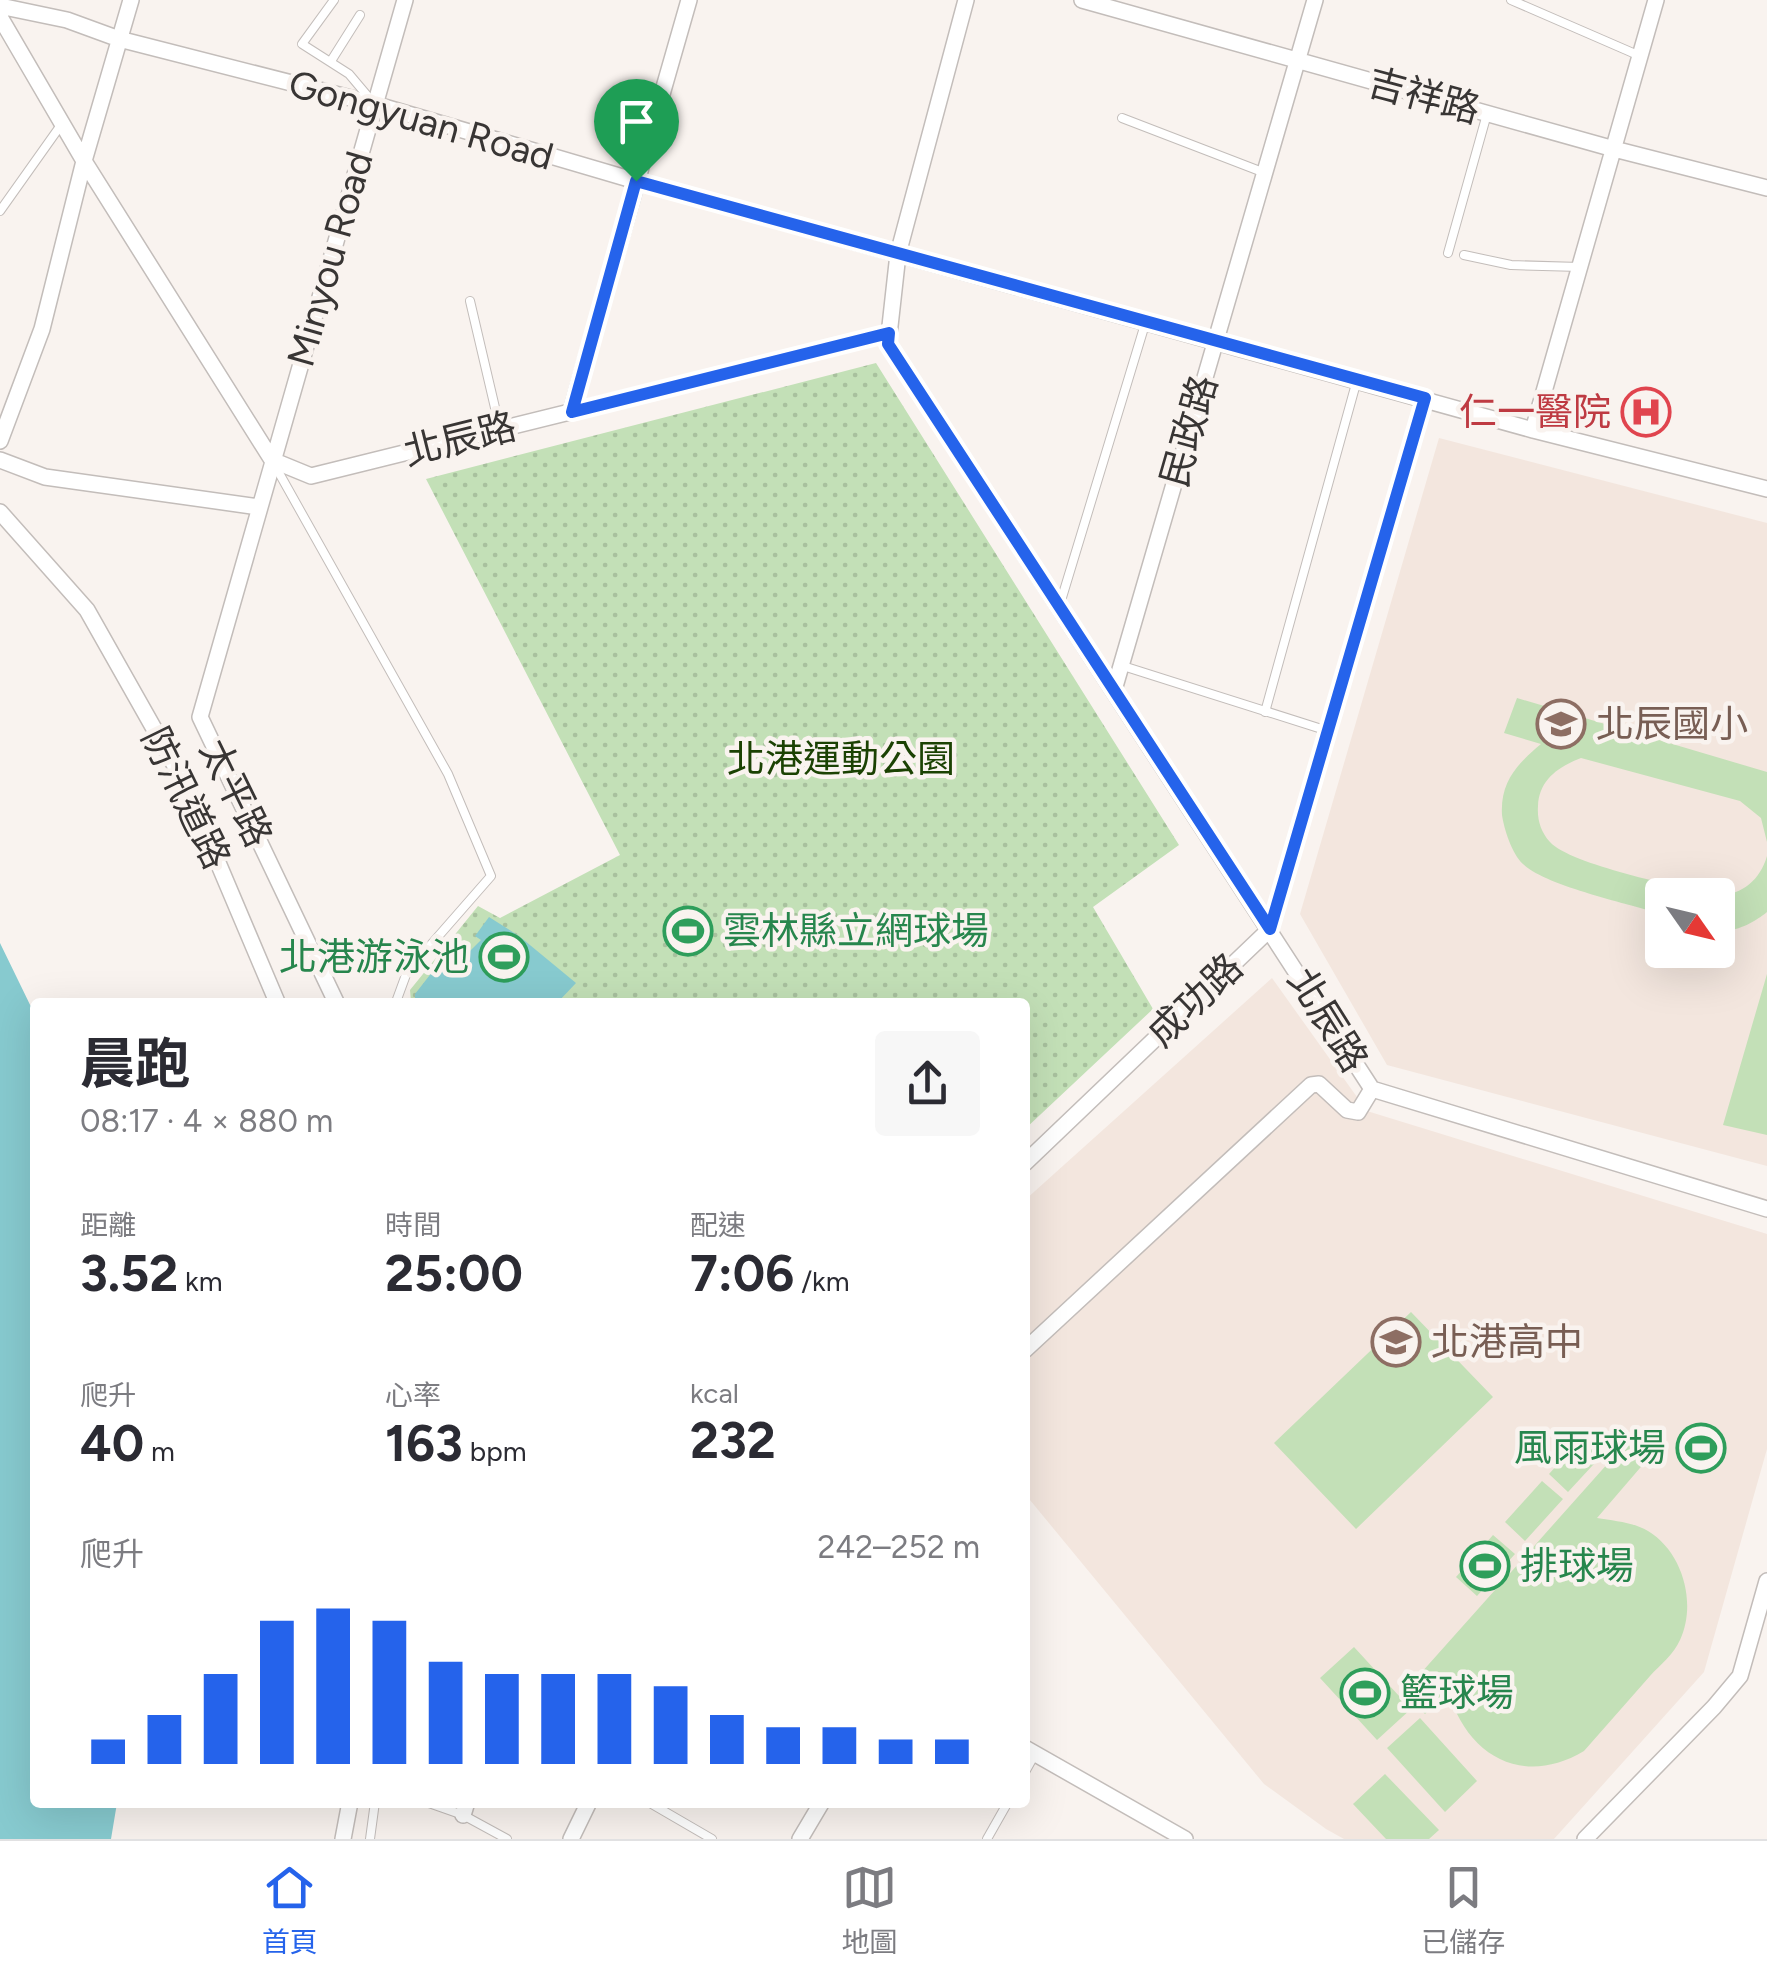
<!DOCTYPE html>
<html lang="zh-TW">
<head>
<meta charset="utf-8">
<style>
	:root { --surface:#fff; --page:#f7f7f7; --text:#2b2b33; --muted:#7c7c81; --line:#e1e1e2; --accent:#2563eb }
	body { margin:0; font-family:Figtree,"Noto Sans TC",sans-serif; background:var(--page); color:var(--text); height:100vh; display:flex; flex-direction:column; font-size:38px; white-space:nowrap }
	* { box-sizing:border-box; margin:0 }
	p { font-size:32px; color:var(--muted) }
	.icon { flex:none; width:55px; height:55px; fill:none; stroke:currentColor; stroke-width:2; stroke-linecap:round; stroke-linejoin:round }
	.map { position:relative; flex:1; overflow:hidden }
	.side { position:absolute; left:30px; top:998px; width:1000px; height:810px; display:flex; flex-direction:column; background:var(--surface); border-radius:10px; box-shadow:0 10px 40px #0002 }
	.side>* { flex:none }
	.needle { width:65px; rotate:124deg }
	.fabs { position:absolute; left:1645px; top:878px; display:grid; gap:20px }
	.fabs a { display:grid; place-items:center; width:90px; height:90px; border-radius:10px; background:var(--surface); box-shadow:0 10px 40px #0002; font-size:50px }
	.pin { position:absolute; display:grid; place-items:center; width:85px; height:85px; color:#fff; margin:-102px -42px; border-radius:50% 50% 50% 0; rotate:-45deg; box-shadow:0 0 10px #0007 }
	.pin .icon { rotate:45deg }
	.round { display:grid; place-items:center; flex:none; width:105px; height:105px; border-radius:10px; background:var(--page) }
	.head { display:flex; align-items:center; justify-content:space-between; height:170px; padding:0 50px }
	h1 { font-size:55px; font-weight:700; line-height:75px }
	.metrics { display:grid; grid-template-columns:repeat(3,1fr); gap:15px; height:170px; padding:10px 50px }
	.metrics div { display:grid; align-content:center }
	.metrics b { font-size:50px; font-weight:700 }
	.metrics small { font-size:28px; font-weight:400 }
	.metrics p { font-size:28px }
	.chart { height:280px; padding:20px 50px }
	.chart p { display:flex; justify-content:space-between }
	.chart svg { width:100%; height:180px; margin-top:10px; stroke:var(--accent); stroke-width:6 }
	.menu { display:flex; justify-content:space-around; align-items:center; height:140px; border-top:2px solid var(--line); background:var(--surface); font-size:28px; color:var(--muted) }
	.menu a { display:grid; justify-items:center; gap:5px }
	.menu .selected { color:var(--accent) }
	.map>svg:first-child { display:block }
	.built { fill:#f3e6de; fill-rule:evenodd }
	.grass { fill:#c3e0b7 }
	.park { fill:url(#park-dots) }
	.water { fill:#87cacf }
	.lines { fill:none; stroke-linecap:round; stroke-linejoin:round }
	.service-casing { stroke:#c3bdba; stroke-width:10 }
	.minor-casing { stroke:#c3bdba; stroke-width:18 }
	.service { stroke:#fff; stroke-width:8 }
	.minor { stroke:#fff; stroke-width:15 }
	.route-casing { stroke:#fff; stroke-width:20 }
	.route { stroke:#2563eb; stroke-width:12 }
	.labels { text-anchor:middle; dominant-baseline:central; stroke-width:9; stroke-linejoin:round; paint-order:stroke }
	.street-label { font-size:38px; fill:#383534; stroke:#f9f3ef }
	.health-label { font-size:38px; fill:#be3a42; stroke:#f9f3ef; text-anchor:end }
	.education-label { font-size:38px; fill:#785e54; stroke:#f9f3ef; text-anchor:start }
	.park-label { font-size:38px; fill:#1b4203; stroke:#f9f3ef }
	.leisure-label { font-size:38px; fill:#27864d; stroke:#f9f3ef; text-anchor:start }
</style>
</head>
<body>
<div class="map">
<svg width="1767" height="1839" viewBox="0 0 1767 1839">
	<defs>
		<pattern id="park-dots" width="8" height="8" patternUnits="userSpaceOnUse" patternTransform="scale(2.5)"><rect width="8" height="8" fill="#c3e0b7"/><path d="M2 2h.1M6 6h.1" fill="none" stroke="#a8c19e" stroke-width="1.8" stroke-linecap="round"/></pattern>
	</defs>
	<rect width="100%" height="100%" fill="#f9f3ef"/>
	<!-- built -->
	<path class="built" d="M 1439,438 L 1767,523 L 1767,1166 L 1387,1065 L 1300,914 ZM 1662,895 L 1718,895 L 1718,950 L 1662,950 Z
		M 1272,978 L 1367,1111 L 1767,1234 L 1767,1449 L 1704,1672 L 1554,1839 L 1344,1839 L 1326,1829 L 1264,1784 L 1025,1494 L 1025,1200 Z"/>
	<!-- grass -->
	<path class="grass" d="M 1517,698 L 1767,772 L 1767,842 L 1761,818 L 1740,801 L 1581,758 C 1558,767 1539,780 1538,806 C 1537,820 1541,832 1550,842 C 1571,865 1678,886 1713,895 L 1662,895 L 1662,914 C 1630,904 1546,886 1523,864 C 1512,854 1504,829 1502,815 C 1500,782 1517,764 1541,744 L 1504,733 Z
		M 1767,856 L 1767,912 C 1755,922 1733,934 1718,930 L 1718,896 C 1743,894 1760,880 1767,856 Z
		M 1767,974 L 1767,1135 L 1723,1125 Z
		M 1411,1312 L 1493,1397 L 1356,1529 L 1274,1443 Z
		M 1585,1434 L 1605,1452 L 1568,1492 L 1549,1474 Z
		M 1626,1443 L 1646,1461 L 1597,1518 C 1614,1521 1633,1522 1648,1531 C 1683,1552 1697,1604 1680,1640 C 1674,1654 1660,1665 1650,1676 C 1628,1701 1606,1726 1584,1751 C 1522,1788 1466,1755 1448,1690 L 1425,1714 L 1404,1692 Z
		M 1542,1481 L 1563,1499 L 1525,1541 L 1505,1522 Z
		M 1493,1535 L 1515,1554 L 1477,1596 L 1456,1577 Z
		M 1354,1647 L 1411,1709 L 1377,1740 L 1320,1678 Z
		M 1420,1718 L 1477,1781 L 1445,1812 L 1387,1748 Z
		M 1385,1774 L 1439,1830 L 1429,1839 L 1386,1839 L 1353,1804 Z"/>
	<!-- park -->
	<path class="park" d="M 876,363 L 1179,845 L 1093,907 L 1153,1009 L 1025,1129 L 1025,1002 L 411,1002 L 410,990 L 478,906 L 500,918 L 620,855 L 426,479 Z"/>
	<!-- water -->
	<path class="water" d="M 489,917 L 519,936 L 576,983 L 558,1002 L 415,1002 L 415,994 L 447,953 L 460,961 L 481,940 L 475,936 Z
		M 0,943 L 35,1015 L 35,1802 L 117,1803 L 111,1839 L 0,1839 Z"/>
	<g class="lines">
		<!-- service casing -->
		<g class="service-casing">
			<path id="service" d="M 334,0 L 302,44 L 349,74 L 371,100
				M 1511,0 L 1640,56
				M 331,61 L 360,15
				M 1122,118 L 1265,173
				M 0,211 L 61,125
				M 1448,253 L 1487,114
				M 1464,255 L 1511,265 L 1580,267
				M 470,301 L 500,429
				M 274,464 L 448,774 L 491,876 L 407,972 L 396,1002
				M 1060,604 L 1146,321
				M 1123,666 L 1328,731
				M 1265,712 L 1357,380
				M 1025,1772 L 1035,1754
				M 426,1802 L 463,1815 L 507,1839
				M 650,1803 L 712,1839
				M 370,1839 L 375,1802
				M 987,1839 L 1008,1802"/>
		</g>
		<!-- minor casing -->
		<g class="minor-casing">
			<path id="minor" d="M 966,0 L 898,254 L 888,344 L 1372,1089 L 1767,1209
				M 1082,0 L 1614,149 L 1767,188
				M 0,6 L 67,20 L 119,39 L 374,104 L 636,181 L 1533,430 L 1767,489
				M 0,17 L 84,161 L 272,460
				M 571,412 L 689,0
				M 1533,430 L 1656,0
				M 0,441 L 42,329 L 84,161 L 131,0
				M 0,460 L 45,477 L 259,507
				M 272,460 L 311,476 L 889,333
				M 0,512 L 87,610 L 183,780 L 277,1002
				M 1114,690 L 1315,0
				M 336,1002 L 200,717 L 405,0
				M 1025,1163 L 1270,929 L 1425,398
				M 1025,1350 L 1311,1085 L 1319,1084 L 1347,1110 L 1358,1112 L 1372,1089
				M 1025,1748 L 1185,1839
				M 463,1815 L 467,1802
				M 343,1839 L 350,1802
				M 571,1839 L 589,1802
				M 800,1839 L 822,1802
				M 1585,1839 L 1714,1707 L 1740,1676 L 1767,1581"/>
		</g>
		<!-- service -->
		<use href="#service" class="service"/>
		<!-- minor -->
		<use href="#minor" class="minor"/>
	</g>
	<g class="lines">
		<!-- route casing -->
		<g class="route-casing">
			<path id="route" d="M 636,181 L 1425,398 L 1270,929 L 888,344 L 889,333 L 572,412 Z"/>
		</g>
		<!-- route -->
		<use href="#route" class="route"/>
	</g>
	<!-- icons -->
	<defs>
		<g id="hospital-ring" transform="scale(2.5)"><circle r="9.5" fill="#f9f3ef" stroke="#e0444e" stroke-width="1.5"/><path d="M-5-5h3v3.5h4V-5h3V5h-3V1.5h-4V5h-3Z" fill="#e0444e"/></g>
		<g id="school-ring" transform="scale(2.5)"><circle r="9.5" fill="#f9f3ef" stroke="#8d6e63" stroke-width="1.5"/><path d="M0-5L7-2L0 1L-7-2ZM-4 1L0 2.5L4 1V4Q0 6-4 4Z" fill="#8d6e63"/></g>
		<g id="stadium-ring" transform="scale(2.5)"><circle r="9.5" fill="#f9f3ef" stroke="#2e9e5b" stroke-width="1.5"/><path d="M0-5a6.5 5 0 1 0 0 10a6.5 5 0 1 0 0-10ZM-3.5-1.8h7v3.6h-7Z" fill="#2e9e5b"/></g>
	</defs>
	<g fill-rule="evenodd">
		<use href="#hospital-ring" x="1646" y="412"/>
		<use href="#school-ring" x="1561" y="724"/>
		<use href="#stadium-ring" x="688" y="931"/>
		<use href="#stadium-ring" x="504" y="957"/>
		<use href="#school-ring" x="1396" y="1342"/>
		<use href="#stadium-ring" x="1701" y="1448"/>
		<use href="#stadium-ring" x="1485" y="1566"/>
		<use href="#stadium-ring" x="1365" y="1693"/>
	</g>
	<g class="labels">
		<!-- street labels -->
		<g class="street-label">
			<text transform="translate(1424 96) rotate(15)">吉祥路</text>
			<text transform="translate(421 120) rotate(16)">Gongyuan Road</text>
			<text transform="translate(330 259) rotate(-74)">Minyou Road</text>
			<text transform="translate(1189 431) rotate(-74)">民政路</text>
			<text transform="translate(460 439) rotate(-14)">北辰路</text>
			<text transform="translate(236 793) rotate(64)">太平路</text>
			<text transform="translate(186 798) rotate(64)">防汛道路</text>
			<text transform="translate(1195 1000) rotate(-44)">成功路</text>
			<text transform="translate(1328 1020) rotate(58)">北辰路</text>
		</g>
		<!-- health labels -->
		<g class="health-label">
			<text x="1611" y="412">仁一醫院</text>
		</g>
		<!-- education labels -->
		<g class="education-label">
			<text x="1596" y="724">北辰國小</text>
			<text x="1431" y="1342">北港高中</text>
		</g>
		<!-- park labels -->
		<g class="park-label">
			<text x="841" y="759">北港運動公園</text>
		</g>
		<!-- leisure labels -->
		<g class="leisure-label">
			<text x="723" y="931">雲林縣立網球場</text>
			<text x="469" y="957" text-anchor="end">北港游泳池</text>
			<text x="1666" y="1448" text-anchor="end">風雨球場</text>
			<text x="1520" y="1566">排球場</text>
			<text x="1400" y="1693">籃球場</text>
		</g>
	</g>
</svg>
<div class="fabs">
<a><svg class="needle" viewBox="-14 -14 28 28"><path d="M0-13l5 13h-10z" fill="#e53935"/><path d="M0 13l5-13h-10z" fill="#7c7c81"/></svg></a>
</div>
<div class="pin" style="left:636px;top:181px;background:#1e9e55"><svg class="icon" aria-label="arrive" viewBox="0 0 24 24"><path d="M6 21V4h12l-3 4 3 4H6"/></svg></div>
<section class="side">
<div class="head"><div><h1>晨跑</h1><p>08:17 · 4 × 880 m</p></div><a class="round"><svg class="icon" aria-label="share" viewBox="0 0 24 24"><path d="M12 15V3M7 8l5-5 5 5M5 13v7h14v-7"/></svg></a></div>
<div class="metrics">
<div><p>距離</p><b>3.52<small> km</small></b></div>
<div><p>時間</p><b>25:00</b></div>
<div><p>配速</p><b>7:06<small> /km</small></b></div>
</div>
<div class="metrics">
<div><p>爬升</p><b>40<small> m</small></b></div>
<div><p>心率</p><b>163<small> bpm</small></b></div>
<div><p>kcal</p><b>232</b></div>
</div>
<div class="chart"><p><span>爬升</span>242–252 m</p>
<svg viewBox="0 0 160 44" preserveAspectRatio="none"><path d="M5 44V38M15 44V32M25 44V22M35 44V9M45 44V6M55 44V9M65 44V19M75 44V22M85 44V22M95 44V22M105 44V25M115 44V32M125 44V35M135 44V35M145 44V38M155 44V38"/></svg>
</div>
</section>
</div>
<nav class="menu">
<a class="selected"><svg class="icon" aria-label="home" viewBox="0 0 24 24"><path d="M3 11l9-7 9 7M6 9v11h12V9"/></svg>首頁</a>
<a><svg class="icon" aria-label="map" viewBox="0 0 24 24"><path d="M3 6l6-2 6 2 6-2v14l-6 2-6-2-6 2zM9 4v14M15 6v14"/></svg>地圖</a>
<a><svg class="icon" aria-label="saved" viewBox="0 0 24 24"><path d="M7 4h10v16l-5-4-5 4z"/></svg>已儲存</a>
</nav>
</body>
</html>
